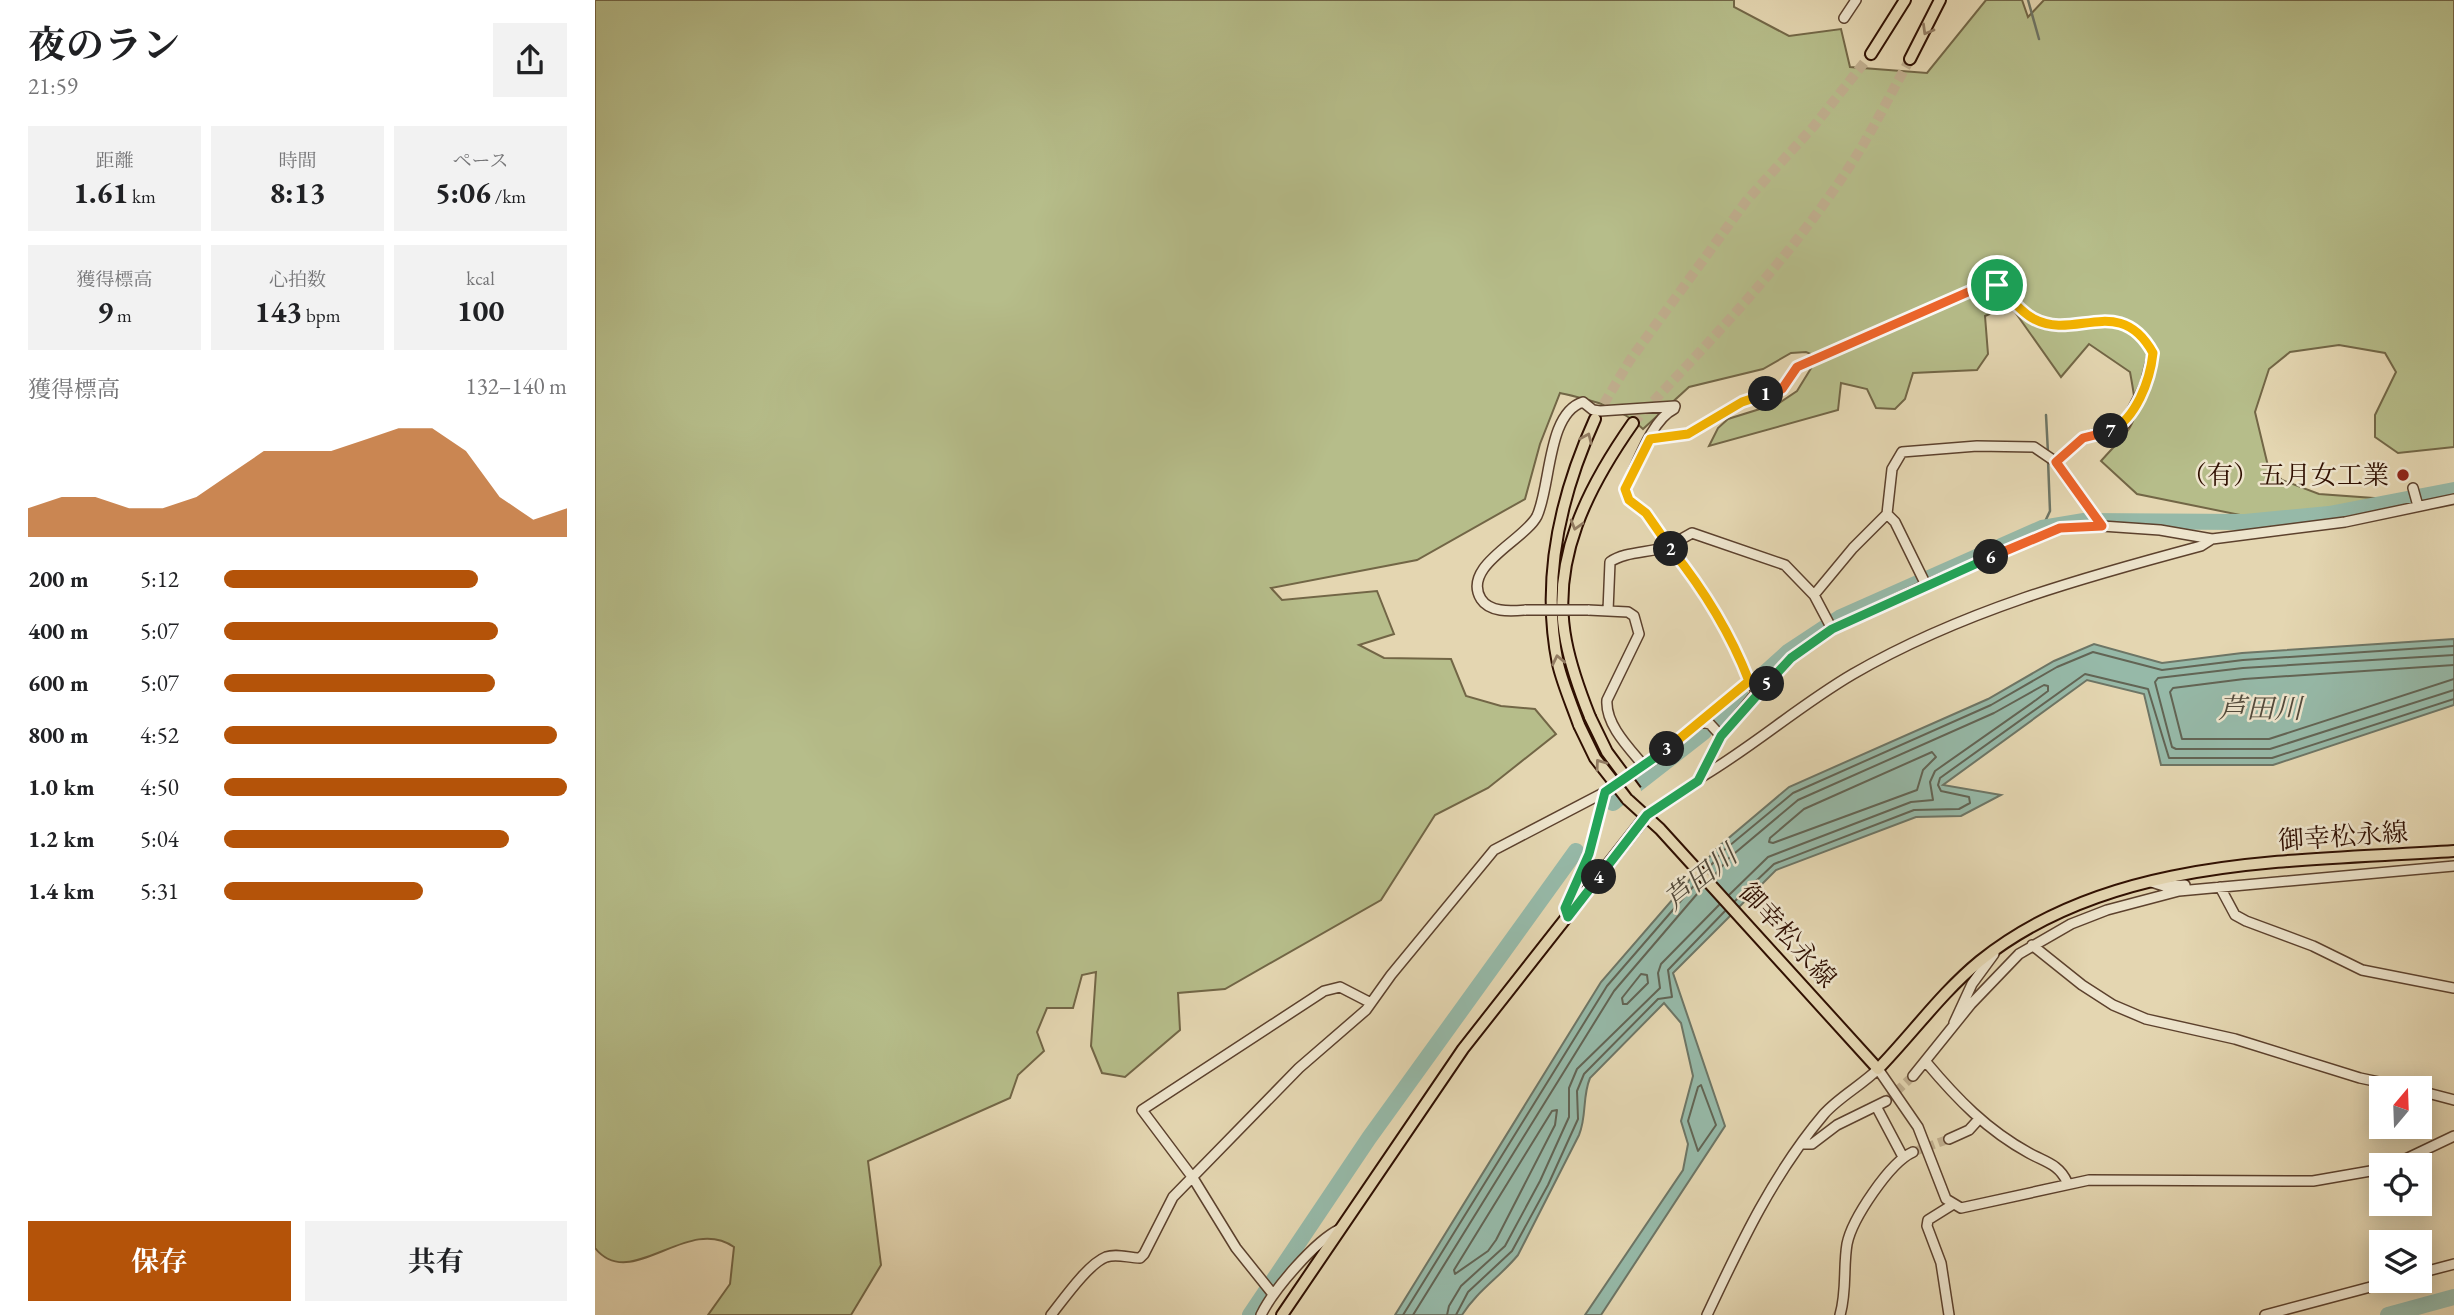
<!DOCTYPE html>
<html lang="ja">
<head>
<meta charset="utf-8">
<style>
	:root { --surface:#fff; --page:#f2f2f2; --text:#202124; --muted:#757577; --accent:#b45309 }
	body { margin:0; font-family:"EB Garamond","Noto Serif JP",serif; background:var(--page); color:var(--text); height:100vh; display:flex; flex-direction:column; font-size:26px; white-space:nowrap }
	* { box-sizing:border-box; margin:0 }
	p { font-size:23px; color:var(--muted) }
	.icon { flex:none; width:38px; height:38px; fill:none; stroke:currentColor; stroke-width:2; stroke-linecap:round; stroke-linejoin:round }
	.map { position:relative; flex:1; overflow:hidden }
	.drawer { display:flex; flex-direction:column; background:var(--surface); width:595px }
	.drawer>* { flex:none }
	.needle { width:46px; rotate:19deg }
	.controls { position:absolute; left:1774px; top:1076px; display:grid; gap:14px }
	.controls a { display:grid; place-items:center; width:63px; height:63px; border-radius:0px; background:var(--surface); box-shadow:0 4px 18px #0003; font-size:35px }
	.pin { position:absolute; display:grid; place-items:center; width:60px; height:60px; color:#fff; margin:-30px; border:4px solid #fff; border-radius:50%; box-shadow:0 2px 7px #0007 }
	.km { position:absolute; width:35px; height:35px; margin:-18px; border-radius:50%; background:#222; color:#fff; font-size:19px; line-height:35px; text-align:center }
	.round { display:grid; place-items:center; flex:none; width:74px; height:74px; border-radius:0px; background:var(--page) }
	.summary { display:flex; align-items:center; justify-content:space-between; height:119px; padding:0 28px }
	h1 { font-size:38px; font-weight:700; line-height:52px }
	.metrics { display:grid; grid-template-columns:repeat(3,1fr); gap:10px; height:119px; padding:7px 28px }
	.metrics div { display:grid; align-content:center; border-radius:0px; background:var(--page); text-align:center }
	.metrics b { font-size:30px; font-weight:700 }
	.metrics small { font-size:19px; font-weight:400 }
	.metrics p { font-size:19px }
	.chart { height:196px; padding:14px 28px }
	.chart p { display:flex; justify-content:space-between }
	.chart svg { width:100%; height:126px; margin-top:7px; fill:var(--accent); opacity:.7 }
	.action { display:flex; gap:14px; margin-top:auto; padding:14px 28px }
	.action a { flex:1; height:80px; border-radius:0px; background:var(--accent); color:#fff; font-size:28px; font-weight:700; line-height:80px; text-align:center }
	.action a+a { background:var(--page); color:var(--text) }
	ul { padding:0 28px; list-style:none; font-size:23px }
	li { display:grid; grid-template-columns:112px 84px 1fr; align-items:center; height:52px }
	li i { height:18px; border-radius:9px; background:var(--accent) }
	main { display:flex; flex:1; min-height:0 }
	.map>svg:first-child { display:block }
	.green { fill:#b6bd8a; stroke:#726646; stroke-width:2 }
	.water { fill:#96b9a8; stroke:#6d7565; stroke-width:2 }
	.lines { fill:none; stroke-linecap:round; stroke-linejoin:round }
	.shore { stroke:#626454; stroke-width:2 }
	.stream { stroke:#6d7565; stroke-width:2.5 }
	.river { stroke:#96b9a8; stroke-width:16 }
	.minor-tunnel { stroke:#c0ae8e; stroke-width:9; stroke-dasharray:9 4.5; stroke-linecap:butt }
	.major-tunnel { stroke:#c0ae8e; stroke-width:10; stroke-dasharray:10 5; stroke-linecap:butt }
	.minor-casing { stroke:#5c412d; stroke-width:12 }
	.major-casing { stroke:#2f0f01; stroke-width:14 }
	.minor { stroke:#ede4cc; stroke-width:9 }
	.major { stroke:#e4d6b1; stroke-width:10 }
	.minor-bridge-casing { stroke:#5c412d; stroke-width:12; stroke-linecap:butt }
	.major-bridge-casing { stroke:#2f0f01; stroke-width:14; stroke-linecap:butt }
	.minor-bridge { stroke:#ede4cc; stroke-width:9 }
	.major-bridge { stroke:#e4d6b1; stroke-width:10 }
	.oneway { stroke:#937c62 }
	.split-1-casing { stroke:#fff; stroke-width:14 }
	.split-2-casing { stroke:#fff; stroke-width:14 }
	.split-3-casing { stroke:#fff; stroke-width:14 }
	.split-4-casing { stroke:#fff; stroke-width:14 }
	.split-5-casing { stroke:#fff; stroke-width:14 }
	.split-6-casing { stroke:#fff; stroke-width:14 }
	.split-7-casing { stroke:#fff; stroke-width:14 }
	.split-8-casing { stroke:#fff; stroke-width:14 }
	.split-1 { stroke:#f0652b; stroke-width:9 }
	.split-2 { stroke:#f5b400; stroke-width:9 }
	.split-3 { stroke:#f5b400; stroke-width:9 }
	.split-4 { stroke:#22a559; stroke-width:9 }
	.split-5 { stroke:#22a559; stroke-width:9 }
	.split-6 { stroke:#22a559; stroke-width:9 }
	.split-7 { stroke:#f0652b; stroke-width:9 }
	.split-8 { stroke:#f5b400; stroke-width:9 }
	.poi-dot { fill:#8f2418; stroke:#ede4cc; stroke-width:2.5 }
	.labels { text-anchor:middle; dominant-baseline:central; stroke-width:5; stroke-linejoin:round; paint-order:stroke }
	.poi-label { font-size:26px; fill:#2f0f01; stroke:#ede4cc; text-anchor:end }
	.street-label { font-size:26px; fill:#2f0f01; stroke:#ede4cc }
	.water-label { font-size:28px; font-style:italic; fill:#534a3b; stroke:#ede4cc }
</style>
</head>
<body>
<main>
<section class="drawer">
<div class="summary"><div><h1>夜のラン</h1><p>21:59</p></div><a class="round"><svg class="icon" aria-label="share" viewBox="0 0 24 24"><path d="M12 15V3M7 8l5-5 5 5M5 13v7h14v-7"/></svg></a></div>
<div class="metrics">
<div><p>距離</p><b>1.61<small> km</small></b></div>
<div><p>時間</p><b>8:13</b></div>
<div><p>ペース</p><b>5:06<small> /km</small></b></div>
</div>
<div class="metrics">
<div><p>獲得標高</p><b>9<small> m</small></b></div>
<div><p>心拍数</p><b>143<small> bpm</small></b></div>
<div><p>kcal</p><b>100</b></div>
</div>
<div class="chart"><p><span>獲得標高</span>132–140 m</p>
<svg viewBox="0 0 160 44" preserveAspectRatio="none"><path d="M0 44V34L10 30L20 30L30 34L40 34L50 30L60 22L70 14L80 14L90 14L100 10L110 6L120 6L130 14L140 30L150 38L160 34V44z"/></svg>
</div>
<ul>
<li><b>200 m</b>5:12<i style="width:74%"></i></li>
<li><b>400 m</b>5:07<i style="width:80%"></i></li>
<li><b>600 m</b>5:07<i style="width:79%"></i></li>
<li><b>800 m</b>4:52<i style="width:97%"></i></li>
<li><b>1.0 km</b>4:50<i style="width:100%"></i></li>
<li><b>1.2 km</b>5:04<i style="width:83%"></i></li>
<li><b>1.4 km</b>5:31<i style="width:58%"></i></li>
</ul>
<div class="action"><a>保存</a><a>共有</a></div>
</section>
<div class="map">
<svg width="1859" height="1315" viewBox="0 0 1859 1315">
	<rect width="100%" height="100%" fill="#e4d6b1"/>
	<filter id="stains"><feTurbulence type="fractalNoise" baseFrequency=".00286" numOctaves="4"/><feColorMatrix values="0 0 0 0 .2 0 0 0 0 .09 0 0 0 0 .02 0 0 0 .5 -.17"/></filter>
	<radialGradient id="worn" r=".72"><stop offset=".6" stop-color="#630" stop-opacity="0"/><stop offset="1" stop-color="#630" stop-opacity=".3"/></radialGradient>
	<!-- green -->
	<path class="green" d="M 0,0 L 1139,0 L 1139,7 L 1194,36 L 1246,29 L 1255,67 L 1332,73 L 1391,0 L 1427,0 L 1433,17 L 1449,0 L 1859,0 L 1859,447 L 1803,453 L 1780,437 L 1780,415 L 1801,372 L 1790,353 L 1744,345 L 1695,352 L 1674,369 L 1660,412 L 1673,466 L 1687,480 L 1724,494 L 1792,499 L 1793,511 L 1650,516 L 1542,494 L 1506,461 C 1542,421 1545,426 1535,372 L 1494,344 L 1466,377 L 1415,305 L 1390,316 L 1393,354 L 1382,370 L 1318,373 L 1310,399 L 1300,409 L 1281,408 L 1272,389 L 1246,383 L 1243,410 L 1114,446 L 1123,428 L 1133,419 L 1184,403 L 1202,391 L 1223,357 L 1211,352 L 1196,353 L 1168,369 L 1094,387 L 1048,429 C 1025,406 995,400 965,393 L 945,444 L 930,499 L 822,560 L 676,588 L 687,600 L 782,591 L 799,634 L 764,645 L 789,658 L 856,659 L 871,696 L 906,706 L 940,709 L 961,734 L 893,788 L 840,815 L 786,900 L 630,989 L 583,993 L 585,1030 L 530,1077 L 507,1073 L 496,1046 L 501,972 L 487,975 L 478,1008 L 452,1008 L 442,1032 L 449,1051 L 423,1075 L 415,1098 L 273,1161 L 286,1265 L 256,1315 L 113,1315 L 135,1284 L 139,1247 C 92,1214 36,1293 0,1248 Z"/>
	<!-- water -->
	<path class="water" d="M 1859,639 L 1859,705 L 1678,765 L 1566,765 L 1549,694 L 1492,680 L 1348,785 L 1406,795 L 1366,816 L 1321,817 L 1181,870 L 1078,973 L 1130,1126 L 1006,1315 L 990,1315 L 1088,1170 L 1093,1144 L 1086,1121 L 1098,1076 L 1086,1023 L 1069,1003 L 995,1078 C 987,1097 992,1116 984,1135 L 923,1255 C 905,1277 882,1291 867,1315 L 800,1315 L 1006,982 L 1123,847 L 1194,787 L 1393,699 L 1459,661 L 1499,644 L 1567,663 L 1647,653 Z"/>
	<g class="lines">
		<!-- shore -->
		<path class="shore" d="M 1859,655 L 1648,668 L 1563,678 L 1560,682 L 1577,747 L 1581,749 L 1675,749 L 1859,690
			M 1859,665 L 1649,679 L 1578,688 L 1575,692 L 1587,739 L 1674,739 L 1859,679
			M 1337,752 L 1341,757 L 1328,770 L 1322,790 L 1178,843 L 1174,842 L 1175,838 L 1209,809 Z
			M 1112,870 L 1128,851 L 1198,793 L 1396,705 L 1462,667 L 1498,652 L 1567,670 L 1648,660 L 1859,646
			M 1118,877 L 1134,858 L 1203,800 L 1399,713 L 1449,685 L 1453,686 L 1453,691 L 1441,700 L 1340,771 L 1335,782 L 1338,800 L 1316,802 L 1173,857 L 1134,895
			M 1140,901 L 1179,864 L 1319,810 L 1364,809 L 1375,803 L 1374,797 L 1346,791 L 1343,785 L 1345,778 L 1490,674 L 1553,689 L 1574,758 L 1677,758 L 1859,699
			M 1046,974 L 1052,975 L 1053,983 L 1032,1004 L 1028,1004 L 1027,998 Z
			M 1106,1085 L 1121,1125 L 1103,1151 L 1093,1121 L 1103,1087 Z
			M 962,1110 L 960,1125 L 901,1240 L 893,1251 L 860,1274 L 859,1270 L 957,1111 Z
			M 808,1315 L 1012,986 L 1103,881
			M 818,1315 L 1019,991 L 1108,887
			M 852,1315 L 854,1306 L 866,1286 L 910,1246 L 945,1181 L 974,1117 L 974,1088 L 982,1069 L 1065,988 L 1063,973 L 1066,964 L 1124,905
			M 861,1315 L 873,1292 L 917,1251 L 953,1185 L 983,1119 L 982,1091 L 989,1074 L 1063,999 L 1077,997 L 1073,970 L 1130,911"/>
		<!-- stream -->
		<path class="stream" d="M 1433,0 L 1444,39
			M 1451,415 L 1453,453
			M 1447,528 L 1455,511 L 1453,460"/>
		<!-- river -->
		<path class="river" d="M 1162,680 L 1193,652 L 1246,617 L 1447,528 L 1489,521 L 1650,522 L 1734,514 L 1859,490
			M 1122,720 L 1146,696
			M 1018,803 L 1109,732
			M 655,1315 L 774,1138 L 981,851
			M 1793,1315 L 1859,1297"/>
		<!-- minor-tunnel -->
		<path class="minor-tunnel" d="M 1291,1101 L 1318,1076
			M 1318,1152 L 1354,1139"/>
		<!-- major-tunnel -->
		<path class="major-tunnel" d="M 1001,417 L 1035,360 L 1152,200 L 1219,126 L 1276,54
			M 1038,423 C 1115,341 1197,257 1258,161 C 1279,128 1296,93 1315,59"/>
		<!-- minor casing -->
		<g class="minor-casing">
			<path id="minor" d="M 1249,18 L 1261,0
				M 1055,439 L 1093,434 L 1147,402 L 1187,389 L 1202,367 L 1389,285 L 1402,285 C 1413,295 1425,312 1439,319 C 1480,341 1524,293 1558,353 L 1550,385 L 1530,424 L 1488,438 L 1461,462
				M 1818,488 L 1823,506
				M 1292,514 L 1300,522 L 1331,585
				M 1219,595 L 1258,548 L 1292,514 L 1297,469 L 1307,452 L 1382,446 L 1439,447 L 1461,462 L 1507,526
				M 931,610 C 916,611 895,613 886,599 C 866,566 930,540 942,516 C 956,486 952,413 988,402 L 998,410 L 1005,411 L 1080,406 L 1079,409 C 1056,420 1042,465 1030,489 L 1034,500 L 1051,513 L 1074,546 C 1056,553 1030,551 1015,562 L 1013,611
				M 993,610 L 1033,612 L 1039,616 L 1044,634 L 1012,700 C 1010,724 1034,748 1049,766
				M 1162,692 C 1149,676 1144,656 1135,638 C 1117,605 1097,576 1074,546 L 1097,533 L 1190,565 L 1219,595 L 1237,629
				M 1106,722 L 1154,681
				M 1108,776 C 1160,745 1205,705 1258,674 C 1367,611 1486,578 1606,546 L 1617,539 L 1750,522 L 1859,499
				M 1052,815 L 1103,781 L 1126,736 L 1162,692 L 1196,658 L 1237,629 L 1331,585 L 1465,528 L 1507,526 L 1565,530 L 1617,539
				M 1556,882 L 1569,886 L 1590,885
				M 1625,887 L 1640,915 L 1651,921 L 1718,946 L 1767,970 L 1859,988
				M 973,917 L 970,908 L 994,854 L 1010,792
				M 1437,945 L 1487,985 L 1518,1005 L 1551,1019 L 1640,1039 L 1765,1078 L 1813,1088
				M 1359,1023 L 1377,984 L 1399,954
				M 1331,1062 C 1362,1099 1392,1130 1434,1153 C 1450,1162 1464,1164 1472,1182
				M 1318,1076 L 1376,1004 L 1424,954 L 1476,924 L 1512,910 L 1584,891 L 1859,866
				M 1825,1091 L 1859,1100
				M 1282,1108 L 1308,1157
				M 1354,1139 L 1374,1130 L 1383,1120
				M 1206,1144 L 1217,1144 L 1242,1125 L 1291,1101
				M 1796,1166 L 1859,1136
				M 1825,1273 L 1859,1264
				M 677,1293 L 641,1248 L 598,1178 L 547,1110 L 729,991 L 745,987 L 776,1003
				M 456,1315 C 468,1300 493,1264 511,1257 C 522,1253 533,1258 545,1258 L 549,1254 L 578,1197 L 704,1068 L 771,1010 L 796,975 L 899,850 L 1010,792 L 1061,758 L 1106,722 L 1115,724 L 1126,736
				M 666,1315 C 678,1290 720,1241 745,1229
				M 1112,1315 C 1145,1245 1178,1174 1229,1114 C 1244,1097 1267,1085 1283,1069 L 1323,1127 L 1351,1199 L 1366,1208 L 1494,1180 L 1718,1181 L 1787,1169
				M 1245,1315 C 1252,1291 1248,1268 1252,1244 C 1257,1219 1295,1162 1318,1152
				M 1354,1315 L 1346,1263 L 1332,1226 L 1333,1220 L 1357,1205
				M 1670,1315 L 1798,1281"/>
		</g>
		<!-- major casing -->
		<g class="major-casing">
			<path id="major" d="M 1276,54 L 1310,0
				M 1315,59 L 1345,0
				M 995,717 C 985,692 976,667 971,641 C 955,560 993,487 1038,423
				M 984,725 C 977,705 968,685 963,664 C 946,580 965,496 1000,419
				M 1032,799 L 1065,829 L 1283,1069 C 1317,1034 1347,992 1385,961 C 1517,855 1699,862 1859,851
				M 687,1315 L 868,1049 L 1052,815"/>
		</g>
		<!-- minor -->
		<use href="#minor" class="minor"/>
		<!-- major -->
		<use href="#major" class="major"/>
		<!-- minor-bridge casing -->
		<g class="minor-bridge-casing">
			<path id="minor-bridge" d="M 931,610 L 993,610"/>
		</g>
		<!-- major-bridge casing -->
		<g class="major-bridge-casing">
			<path id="major-bridge" d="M 995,717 L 1012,752 L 1041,791
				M 984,725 L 1000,758 L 1032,799"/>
		</g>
		<!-- minor-bridge -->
		<use href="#minor-bridge" class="minor-bridge"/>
		<!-- major-bridge -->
		<use href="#major-bridge" class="major-bridge"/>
	</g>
	<!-- one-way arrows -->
	<defs><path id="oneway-chevron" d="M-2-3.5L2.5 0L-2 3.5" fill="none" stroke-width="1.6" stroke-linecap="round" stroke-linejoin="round" transform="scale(1.75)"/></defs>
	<g class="oneway">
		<use href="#oneway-chevron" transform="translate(1332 30) rotate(120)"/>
		<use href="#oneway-chevron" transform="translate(992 438) rotate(-66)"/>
		<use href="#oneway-chevron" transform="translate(981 525) rotate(106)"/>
		<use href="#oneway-chevron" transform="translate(963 660) rotate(-102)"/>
		<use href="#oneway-chevron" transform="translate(1005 764) rotate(-126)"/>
	</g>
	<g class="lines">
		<!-- split-1 casing -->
		<g class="split-1-casing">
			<path id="split-1" d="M 1171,394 L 1187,389 L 1202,367 L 1389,285 L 1402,285"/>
		</g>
		<!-- split-2 casing -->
		<g class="split-2-casing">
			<path id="split-2" d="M 1076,549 L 1051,513 L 1034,500 L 1030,489 L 1055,439 L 1093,434 L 1147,402 L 1171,394"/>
		</g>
		<!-- split-3 casing -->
		<g class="split-3-casing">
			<path id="split-3" d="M 1072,749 L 1154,681 C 1135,632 1109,590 1076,549"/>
		</g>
		<!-- split-4 casing -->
		<g class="split-4-casing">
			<path id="split-4" d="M 1004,877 L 973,917 L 970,908 L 994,854 L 1010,792 L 1072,749"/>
		</g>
		<!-- split-5 casing -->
		<g class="split-5-casing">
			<path id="split-5" d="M 1004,877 L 1052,815 L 1103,781 L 1126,736 L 1172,684"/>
		</g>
		<!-- split-6 casing -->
		<g class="split-6-casing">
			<path id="split-6" d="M 1172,684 L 1196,658 L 1237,629 L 1396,557"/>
		</g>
		<!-- split-7 casing -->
		<g class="split-7-casing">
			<path id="split-7" d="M 1396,557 L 1465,528 L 1507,526 L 1461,462 L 1488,438 L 1516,431"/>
		</g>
		<!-- split-8 casing -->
		<g class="split-8-casing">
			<path id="split-8" d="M 1402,285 C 1413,295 1425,312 1439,319 C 1480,341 1525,293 1558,353 C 1555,381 1541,418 1516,431"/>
		</g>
		<!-- split-1 -->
		<use href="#split-1" class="split-1"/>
		<!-- split-2 -->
		<use href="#split-2" class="split-2"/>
		<!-- split-3 -->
		<use href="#split-3" class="split-3"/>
		<!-- split-4 -->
		<use href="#split-4" class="split-4"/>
		<!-- split-5 -->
		<use href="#split-5" class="split-5"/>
		<!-- split-6 -->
		<use href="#split-6" class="split-6"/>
		<!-- split-7 -->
		<use href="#split-7" class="split-7"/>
		<!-- split-8 -->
		<use href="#split-8" class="split-8"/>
	</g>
	<!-- markers -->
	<circle class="poi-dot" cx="1808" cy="475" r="7"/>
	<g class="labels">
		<!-- poi labels -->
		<g class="poi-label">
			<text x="1794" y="475">（有）五月女工業</text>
		</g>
		<!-- street labels -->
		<g class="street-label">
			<text transform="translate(1748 836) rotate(-4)">御幸松永線</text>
			<text transform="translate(1193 935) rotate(48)">御幸松永線</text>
		</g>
		<!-- water labels -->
		<g class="water-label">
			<text x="1665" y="708">芦田川</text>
			<text transform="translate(1105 877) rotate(-39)">芦田川</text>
		</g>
	</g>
	<rect width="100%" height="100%" filter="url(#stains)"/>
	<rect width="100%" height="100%" fill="url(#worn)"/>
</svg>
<div class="controls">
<a><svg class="needle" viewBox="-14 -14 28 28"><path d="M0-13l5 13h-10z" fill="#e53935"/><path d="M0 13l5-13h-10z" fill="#757577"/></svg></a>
<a><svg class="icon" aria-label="locate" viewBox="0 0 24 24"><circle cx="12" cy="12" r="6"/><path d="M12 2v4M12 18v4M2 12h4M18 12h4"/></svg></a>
<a><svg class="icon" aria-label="layers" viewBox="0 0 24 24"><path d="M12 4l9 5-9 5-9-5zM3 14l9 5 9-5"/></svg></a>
</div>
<div class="pin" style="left:1402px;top:285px;background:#1e9e55"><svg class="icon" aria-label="arrive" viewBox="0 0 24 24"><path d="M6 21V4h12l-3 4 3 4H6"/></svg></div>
<b class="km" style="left:1171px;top:394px">1</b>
<b class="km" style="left:1076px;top:549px">2</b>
<b class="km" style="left:1072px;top:749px">3</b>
<b class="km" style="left:1004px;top:877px">4</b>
<b class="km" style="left:1172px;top:684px">5</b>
<b class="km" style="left:1396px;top:557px">6</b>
<b class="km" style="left:1516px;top:431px">7</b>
</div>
</main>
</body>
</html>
